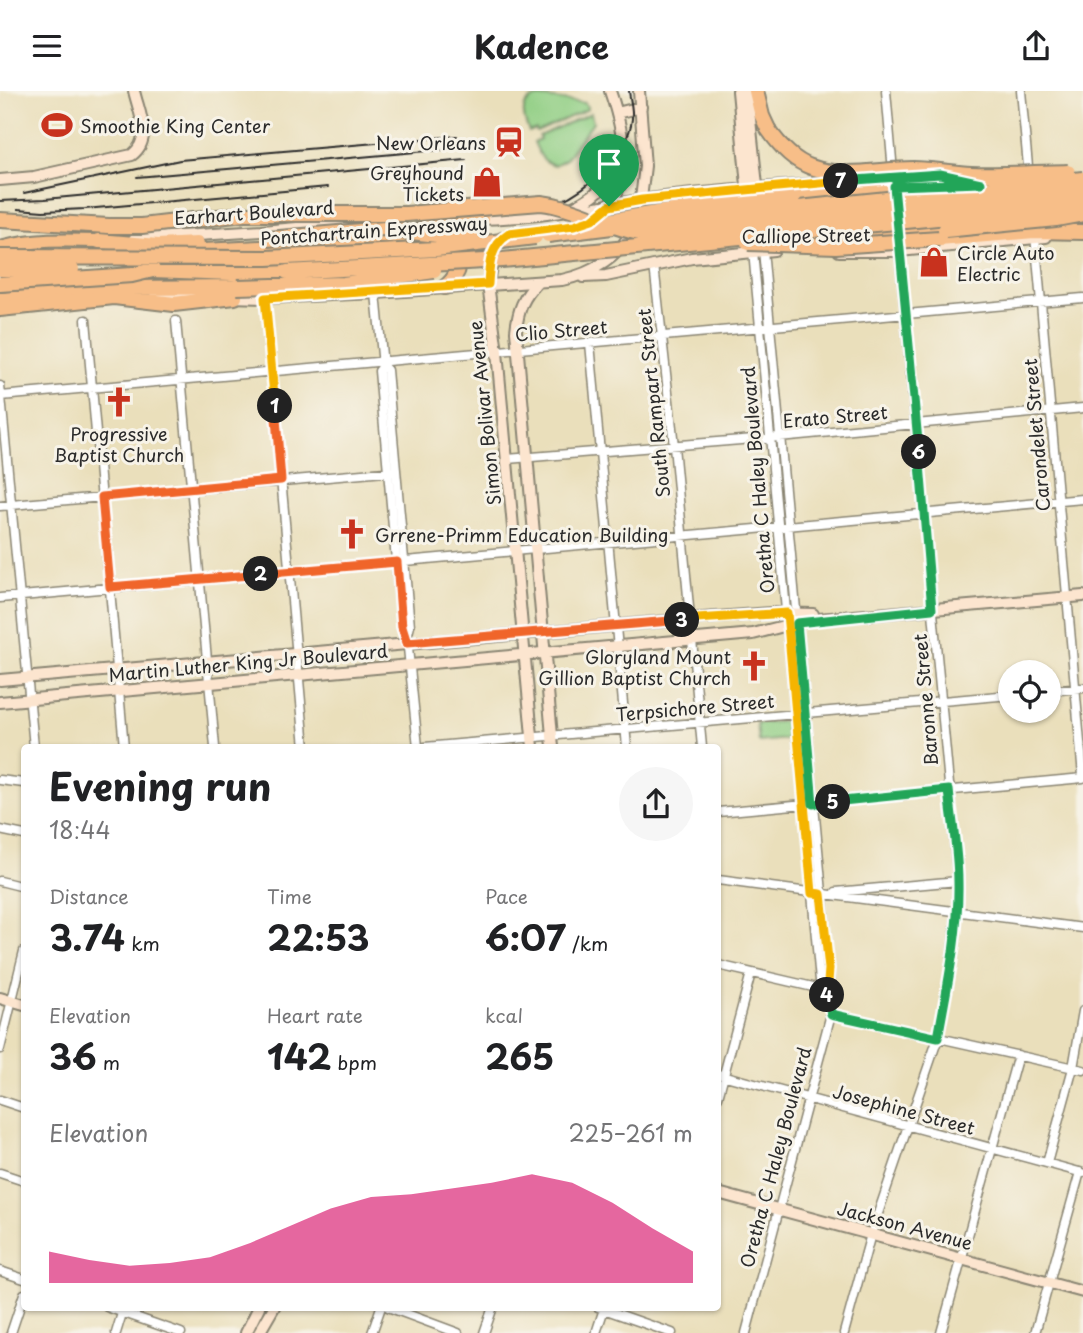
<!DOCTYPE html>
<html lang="en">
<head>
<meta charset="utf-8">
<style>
	:root { --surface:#fff; --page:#f6f6f6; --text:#202124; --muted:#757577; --accent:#db2777 }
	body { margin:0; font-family:"Playpen Sans",sans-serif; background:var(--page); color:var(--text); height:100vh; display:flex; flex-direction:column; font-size:26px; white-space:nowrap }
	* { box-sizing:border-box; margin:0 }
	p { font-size:23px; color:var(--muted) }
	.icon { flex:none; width:38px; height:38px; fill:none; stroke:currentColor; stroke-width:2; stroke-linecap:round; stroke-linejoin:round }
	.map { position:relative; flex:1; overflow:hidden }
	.drawer { position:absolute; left:21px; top:653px; width:700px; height:567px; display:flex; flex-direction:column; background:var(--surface); border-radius:7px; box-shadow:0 2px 5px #0004 }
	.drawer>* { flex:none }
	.controls { position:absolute; left:998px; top:569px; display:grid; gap:14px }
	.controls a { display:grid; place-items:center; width:63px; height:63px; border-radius:50%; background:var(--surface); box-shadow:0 2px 5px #0004; font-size:35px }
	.pin { position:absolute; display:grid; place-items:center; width:60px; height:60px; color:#fff; margin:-72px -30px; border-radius:50% 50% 50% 0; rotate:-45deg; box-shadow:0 0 7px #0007 }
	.pin .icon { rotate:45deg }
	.km { position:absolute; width:35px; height:35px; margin:-18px; border-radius:50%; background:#222; color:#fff; font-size:19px; line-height:35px; text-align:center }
	.round { display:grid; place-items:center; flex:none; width:74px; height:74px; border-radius:37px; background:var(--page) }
	.headline { display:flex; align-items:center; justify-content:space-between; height:119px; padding:0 28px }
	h1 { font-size:38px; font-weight:700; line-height:52px }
	.figures { display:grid; grid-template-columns:repeat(3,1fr); gap:10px; height:119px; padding:7px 28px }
	.figures div { display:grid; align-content:center }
	.figures b { font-size:35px; font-weight:700 }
	.figures small { font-size:19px; font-weight:400 }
	.figures p { font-size:19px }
	.chart { height:196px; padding:14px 28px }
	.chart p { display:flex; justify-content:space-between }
	.chart svg { width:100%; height:126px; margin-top:7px; fill:var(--accent); opacity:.7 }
	header { display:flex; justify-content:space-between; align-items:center; height:91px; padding:0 28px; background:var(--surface); font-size:32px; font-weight:700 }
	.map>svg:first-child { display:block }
	.green { fill:#92cf85; stroke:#5e7d58; stroke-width:2 }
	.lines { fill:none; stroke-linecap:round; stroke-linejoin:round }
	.street-casing { stroke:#8a8573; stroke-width:11 }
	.secondary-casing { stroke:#8a8573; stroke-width:14 }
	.primary-casing { stroke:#8a8573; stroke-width:16 }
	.highway-casing { stroke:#8a8573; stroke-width:18 }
	.street { stroke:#fff; stroke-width:8 }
	.secondary { stroke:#fce5cf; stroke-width:10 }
	.primary { stroke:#f7be88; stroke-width:12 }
	.highway { stroke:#f7be88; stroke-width:14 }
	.tram { stroke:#2b2b2b; stroke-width:2 }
	.rail { stroke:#2b2b2b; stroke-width:2 }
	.highway-bridge-casing { stroke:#8a8573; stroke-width:18; stroke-linecap:butt }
	.highway-bridge { stroke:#f7be88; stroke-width:14 }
	.split-1-casing { stroke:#fff; stroke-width:14 }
	.split-2-casing { stroke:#fff; stroke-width:14 }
	.split-3-casing { stroke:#fff; stroke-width:14 }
	.split-4-casing { stroke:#fff; stroke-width:14 }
	.split-5-casing { stroke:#fff; stroke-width:14 }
	.split-6-casing { stroke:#fff; stroke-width:14 }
	.split-7-casing { stroke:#fff; stroke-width:14 }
	.split-8-casing { stroke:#fff; stroke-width:14 }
	.split-1 { stroke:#f5b400; stroke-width:9 }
	.split-2 { stroke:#f0652b; stroke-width:9 }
	.split-3 { stroke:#f0652b; stroke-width:9 }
	.split-4 { stroke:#f5b400; stroke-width:9 }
	.split-5 { stroke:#22a559; stroke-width:9 }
	.split-6 { stroke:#22a559; stroke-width:9 }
	.split-7 { stroke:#22a559; stroke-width:9 }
	.split-8 { stroke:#f5b400; stroke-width:9 }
	.labels { text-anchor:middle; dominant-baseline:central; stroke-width:6; stroke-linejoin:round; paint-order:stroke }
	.poi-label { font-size:18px; fill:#2b2b2b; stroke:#f7f3e8; text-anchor:start }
	.street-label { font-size:18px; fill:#2b2b2b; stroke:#f7f3e8 }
</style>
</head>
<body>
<header><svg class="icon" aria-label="menu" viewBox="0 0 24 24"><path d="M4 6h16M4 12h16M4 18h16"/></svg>Kadence<svg class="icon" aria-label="share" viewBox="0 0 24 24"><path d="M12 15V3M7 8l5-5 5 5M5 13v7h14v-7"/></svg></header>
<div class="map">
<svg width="1083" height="1242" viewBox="0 0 1083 1242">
	<rect width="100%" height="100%" fill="#f7f3e8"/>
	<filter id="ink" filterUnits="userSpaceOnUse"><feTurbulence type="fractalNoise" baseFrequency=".0143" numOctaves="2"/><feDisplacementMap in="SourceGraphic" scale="14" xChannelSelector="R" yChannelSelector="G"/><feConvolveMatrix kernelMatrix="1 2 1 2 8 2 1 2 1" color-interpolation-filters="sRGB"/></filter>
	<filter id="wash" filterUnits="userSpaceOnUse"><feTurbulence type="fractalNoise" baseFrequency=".00686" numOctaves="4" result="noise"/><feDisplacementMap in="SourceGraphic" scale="28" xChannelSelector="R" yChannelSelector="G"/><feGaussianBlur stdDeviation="1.57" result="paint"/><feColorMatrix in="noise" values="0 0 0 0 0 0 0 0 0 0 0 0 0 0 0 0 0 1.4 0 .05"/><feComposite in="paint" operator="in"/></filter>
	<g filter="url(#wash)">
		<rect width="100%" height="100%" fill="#eadfbb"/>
		<!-- green -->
		<path class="green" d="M 539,6 L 585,12 L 588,18 L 537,41 L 536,38 L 529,41 C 523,26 518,10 539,6 Z
			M 591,22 L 593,31 L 566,68 L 555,74 C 542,71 539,63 534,51 L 540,48 L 539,45 Z
			M 786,630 L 787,648 L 759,651 L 757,633 Z"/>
	</g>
	<g filter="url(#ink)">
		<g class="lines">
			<!-- street casing -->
			<g class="street-casing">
				<path id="street" d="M 886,0 L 893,81
					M 1021,0 L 1029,86
					M 1035,144 L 1083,685
					M 763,159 L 829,878 L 829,890 L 826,899
					M 654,174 L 674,355 L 702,656
					M 376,202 L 383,275 L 387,279 L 410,535 L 407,547
					M 265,207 L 305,656
					M 86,229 L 124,656
					M 176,230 L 215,656
					M 590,252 L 627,656
					M 383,275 L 379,280 L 402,536 L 407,547 L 418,656
					M 0,295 L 34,656
					M 1,305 L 1083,207
					M 507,368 L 779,346 L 1083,317
					M 0,415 L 396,380
					M 0,507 L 1083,408
					M 1048,600 L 1083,597
					M 425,656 L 1010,604
					M 0,689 L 24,692
					M 718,721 L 1083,687
					M 0,739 L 24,744
					M 718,789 L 1083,837
					M 0,790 L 24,796
					M 836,801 L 958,790
					M 718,874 L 826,899
					M 831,923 L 1083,979
					M 0,958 L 24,860
					M 718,983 L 1083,1082
					M 718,1006 L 751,882
					M 0,1009 L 24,1017
					M 1047,1072 L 1073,977 L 1083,920
					M 0,1082 L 24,1090
					M 0,1180 L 24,1188
					M 107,1216 L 181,1242
					M 388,1216 L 458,1242
					M 598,1216 L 672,1242
					M 11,1242 L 24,1203
					M 116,1242 L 123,1219
					M 372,1242 L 381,1216
					M 484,1242 L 493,1216
					M 596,1242 L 604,1218
					M 746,1242 L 831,923 L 826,899 L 820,890 L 753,160
					M 844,1242 L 871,1143 L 938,947 L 950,881 L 957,821 L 958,790 L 899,156
					M 941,1242 L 1018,964
					M 1035,1242 L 1080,1081"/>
			</g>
			<!-- secondary casing -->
			<g class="secondary-casing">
				<path id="secondary" d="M 639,0 L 645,75 L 640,116
					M 738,0 L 748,105
					M 747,0 L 758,104
					M 617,22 L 641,16
					M 0,89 L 34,86 L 132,64 C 153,48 139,22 134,0
					M 894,95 L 981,92
					M 571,117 C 605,101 615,87 619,49
					M 476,128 C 531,128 586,117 641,109 C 737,96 834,93 930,84
					M 524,141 C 545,138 574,139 593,128 C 638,101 624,41 610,0
					M 502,147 L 494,157 L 488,193 L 497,261 L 533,656
					M 134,148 L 262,140 L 379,130
					M 839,160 L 899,160 L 1046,146
					M 583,186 L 606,185 L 692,167 L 774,159
					M 538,191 C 523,206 518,219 516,240 L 553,656
					M 155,202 L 191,206
					M 229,206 L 265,207 L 376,202 L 562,189 C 591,183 624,165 633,134
					M 0,589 L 690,528 L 771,522 L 813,523
					M 0,611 L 753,543 L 807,529 L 1083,505
					M 0,907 L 24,914
					M 718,1102 L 1083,1201
					M 246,1242 L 259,1216
					M 259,1242 L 274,1216"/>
			</g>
			<!-- primary casing -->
			<g class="primary-casing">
				<path id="primary" d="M 0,157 C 33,148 65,149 99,150
					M 0,208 L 129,197"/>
			</g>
			<!-- highway casing -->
			<g class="highway-casing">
				<path id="highway" d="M 756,0 L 762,25 L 768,38
					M 795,104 L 894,95
					M 0,129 L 109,135
					M 874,147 L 945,139
					M 939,148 L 1034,140 L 1083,141
					M 99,150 L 158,155 L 197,153
					M 185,161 L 374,151 L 402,146 L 431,135 L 482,128
					M 153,179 L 258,183 L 287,181
					M 445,196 C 461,184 463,164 458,144
					M 129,197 L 237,196
					M 0,218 L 114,206 L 174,213 L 235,206"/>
			</g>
			<!-- street -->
			<use href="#street" class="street"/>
			<!-- secondary -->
			<use href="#secondary" class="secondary"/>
			<!-- primary -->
			<use href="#primary" class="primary"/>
			<!-- highway -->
			<use href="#highway" class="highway"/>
			<!-- tram -->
			<path class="tram" d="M 557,112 C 588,98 628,64 632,28 C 633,18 630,9 629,0"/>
			<!-- rail -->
			<path class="rail" d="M 137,86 L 461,57
				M 24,102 L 180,69 L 457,45
				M 0,110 L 45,108 L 466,69
				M 18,118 L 43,120 L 85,118 L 328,96"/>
			<!-- highway-bridge casing -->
			<g class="highway-bridge-casing">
				<path id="highway-bridge" d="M 768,38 C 779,54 792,69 811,76 C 843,88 880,78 913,78 C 932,78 952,82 971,83 C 1003,84 1036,82 1068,81
					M 601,131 L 724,111 L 795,104
					M 632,134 L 1083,88
					M 109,135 L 142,135 L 244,123 L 406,123 L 541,112 C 576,116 605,136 640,142 L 1083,101
					M 945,139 L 1056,128 L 1083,123
					M 548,144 L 612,136
					M 268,148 L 384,138 L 455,146 L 474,145
					M 748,152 L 836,155 L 939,148
					M 0,166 L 267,167 L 436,158 L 535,146
					M 0,178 L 72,178
					M 287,181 L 502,169 L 1083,113
					M 0,193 L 132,184 L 153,179
					M 237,196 L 344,193 L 434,180"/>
			</g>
			<!-- highway-bridge -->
			<use href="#highway-bridge" class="highway-bridge"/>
		</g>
	</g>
	<g class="lines" filter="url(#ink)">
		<!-- split-1 casing -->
		<g class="split-1-casing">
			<path id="split-1" d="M 275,315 L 265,207 L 488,193 C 489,173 490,155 509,143 L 574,135 L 592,129 L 609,115"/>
		</g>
		<!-- split-2 casing -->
		<g class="split-2-casing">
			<path id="split-2" d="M 261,483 L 110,496 L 102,406 L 281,389 L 275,315"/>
		</g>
		<!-- split-3 casing -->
		<g class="split-3-casing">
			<path id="split-3" d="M 261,483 L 397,471 L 402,536 L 407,552 L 682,529"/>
		</g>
		<!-- split-4 casing -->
		<g class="split-4-casing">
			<path id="split-4" d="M 682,529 L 787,522 L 812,802 L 821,803 L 829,878 L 827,904"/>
		</g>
		<!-- split-5 casing -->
		<g class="split-5-casing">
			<path id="split-5" d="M 827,904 L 831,923 L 938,947 C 947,896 959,843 958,791 C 958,761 952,730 949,699 L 833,711"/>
		</g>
		<!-- split-6 casing -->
		<g class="split-6-casing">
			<path id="split-6" d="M 833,711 L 813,713 L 797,532 L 932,518 L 919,361"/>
		</g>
		<!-- split-7 casing -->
		<g class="split-7-casing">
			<path id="split-7" d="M 841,90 L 940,83 L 981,92 L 894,95 L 919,361"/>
		</g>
		<!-- split-8 casing -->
		<g class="split-8-casing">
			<path id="split-8" d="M 609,115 L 642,109 L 841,90"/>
		</g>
		<!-- split-1 -->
		<use href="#split-1" class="split-1"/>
		<!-- split-2 -->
		<use href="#split-2" class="split-2"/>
		<!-- split-3 -->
		<use href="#split-3" class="split-3"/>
		<!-- split-4 -->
		<use href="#split-4" class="split-4"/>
		<!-- split-5 -->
		<use href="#split-5" class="split-5"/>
		<!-- split-6 -->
		<use href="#split-6" class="split-6"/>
		<!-- split-7 -->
		<use href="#split-7" class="split-7"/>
		<!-- split-8 -->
		<use href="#split-8" class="split-8"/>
	</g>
	<!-- icons -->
	<defs>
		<g id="stadium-bare" transform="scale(2.415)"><path d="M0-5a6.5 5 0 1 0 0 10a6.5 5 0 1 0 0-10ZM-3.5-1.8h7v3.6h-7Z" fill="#c8321e" stroke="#f7f3e8" stroke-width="2.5" paint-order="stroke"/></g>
		<g id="station-bare" transform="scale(2.415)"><path d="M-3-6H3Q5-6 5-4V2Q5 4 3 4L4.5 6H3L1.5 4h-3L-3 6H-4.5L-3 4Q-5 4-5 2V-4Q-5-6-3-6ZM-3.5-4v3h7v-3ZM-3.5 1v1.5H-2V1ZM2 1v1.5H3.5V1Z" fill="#c8321e" stroke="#f7f3e8" stroke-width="2.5" paint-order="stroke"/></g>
		<g id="shop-bare" transform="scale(2.415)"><path d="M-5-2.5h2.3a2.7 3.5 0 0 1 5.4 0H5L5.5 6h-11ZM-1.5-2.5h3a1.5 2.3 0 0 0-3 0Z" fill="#c8321e" stroke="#f7f3e8" stroke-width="2.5" paint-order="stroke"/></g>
		<g id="church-bare" transform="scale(2.415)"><path d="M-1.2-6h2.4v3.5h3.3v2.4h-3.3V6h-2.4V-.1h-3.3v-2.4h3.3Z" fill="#c8321e" stroke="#f7f3e8" stroke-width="2.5" paint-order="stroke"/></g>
	</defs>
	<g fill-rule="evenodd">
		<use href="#stadium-bare" x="57" y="34"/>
		<use href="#station-bare" x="509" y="51"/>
		<use href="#shop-bare" x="487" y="91"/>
		<use href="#shop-bare" x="934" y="171"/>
		<use href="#church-bare" x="119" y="311"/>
		<use href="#church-bare" x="352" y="443"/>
		<use href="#church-bare" x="754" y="575"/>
	</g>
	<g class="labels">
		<!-- poi labels -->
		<g class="poi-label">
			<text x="80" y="34">Smoothie King Center</text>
			<text x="486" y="51" text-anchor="end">New Orleans</text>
			<text x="464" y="81" text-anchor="end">Greyhound<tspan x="464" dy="21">Tickets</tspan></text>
			<text x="957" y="161">Circle Auto<tspan x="957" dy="21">Electric</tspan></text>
			<text x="119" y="342" text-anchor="middle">Progressive<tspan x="119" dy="21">Baptist Church</tspan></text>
			<text x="375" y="443">Grrene-Primm Education Building</text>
			<text x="731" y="565" text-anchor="end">Gloryland Mount<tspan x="731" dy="21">Gillion Baptist Church</tspan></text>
		</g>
		<!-- street labels -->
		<g class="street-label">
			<text transform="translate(254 121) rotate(-4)">Earhart Boulevard</text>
			<text transform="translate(374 139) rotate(-4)">Pontchartrain Expressway</text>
			<text transform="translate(806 144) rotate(-1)">Calliope Street</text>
			<text transform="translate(561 239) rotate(-5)">Clio Street</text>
			<text transform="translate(653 312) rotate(-96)">South Rampart Street</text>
			<text transform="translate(484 322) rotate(-96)">Simon Bolivar Avenue</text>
			<text transform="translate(835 325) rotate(-5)">Erato Street</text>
			<text transform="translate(1036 344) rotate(-95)">Carondelet Street</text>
			<text transform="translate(757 389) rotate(-95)">Oretha C Haley Boulevard</text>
			<text transform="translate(248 571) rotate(-5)">Martin Luther King Jr Boulevard</text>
			<text transform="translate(925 609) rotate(-95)">Baronne Street</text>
			<text transform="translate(695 616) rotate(-5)">Terpsichore Street</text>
			<text transform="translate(904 1018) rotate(15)">Josephine Street</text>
			<text transform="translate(775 1066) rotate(-75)">Oretha C Haley Boulevard</text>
			<text transform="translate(905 1134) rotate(15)">Jackson Avenue</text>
		</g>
	</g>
</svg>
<div class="controls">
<a><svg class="icon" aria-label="locate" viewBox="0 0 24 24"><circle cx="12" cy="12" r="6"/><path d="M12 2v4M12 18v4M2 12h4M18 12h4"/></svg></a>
</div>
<div class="pin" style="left:609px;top:115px;background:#1e9e55"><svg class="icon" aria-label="arrive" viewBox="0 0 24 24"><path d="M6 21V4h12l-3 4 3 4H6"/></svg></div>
<b class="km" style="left:275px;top:315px">1</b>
<b class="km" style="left:261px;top:483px">2</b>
<b class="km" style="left:682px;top:529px">3</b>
<b class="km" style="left:827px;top:904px">4</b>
<b class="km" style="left:833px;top:711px">5</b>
<b class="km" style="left:919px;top:361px">6</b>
<b class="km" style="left:841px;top:90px">7</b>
<section class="drawer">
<div class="headline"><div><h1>Evening run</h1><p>18:44</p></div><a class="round"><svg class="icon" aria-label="share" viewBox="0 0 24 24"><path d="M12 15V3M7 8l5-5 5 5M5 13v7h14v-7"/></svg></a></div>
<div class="figures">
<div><p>Distance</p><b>3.74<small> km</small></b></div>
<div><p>Time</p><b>22:53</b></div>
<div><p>Pace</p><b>6:07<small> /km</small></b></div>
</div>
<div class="figures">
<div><p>Elevation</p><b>36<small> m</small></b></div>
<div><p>Heart rate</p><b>142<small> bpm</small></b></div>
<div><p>kcal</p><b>265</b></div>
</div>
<div class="chart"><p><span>Elevation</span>225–261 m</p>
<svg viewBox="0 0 160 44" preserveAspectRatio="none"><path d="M0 44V33L10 36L20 38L30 37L40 35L50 30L60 24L70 18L80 14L90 13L100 11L110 9L120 6L130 9L140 16L150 25L160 33V44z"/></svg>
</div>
</section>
</div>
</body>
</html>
